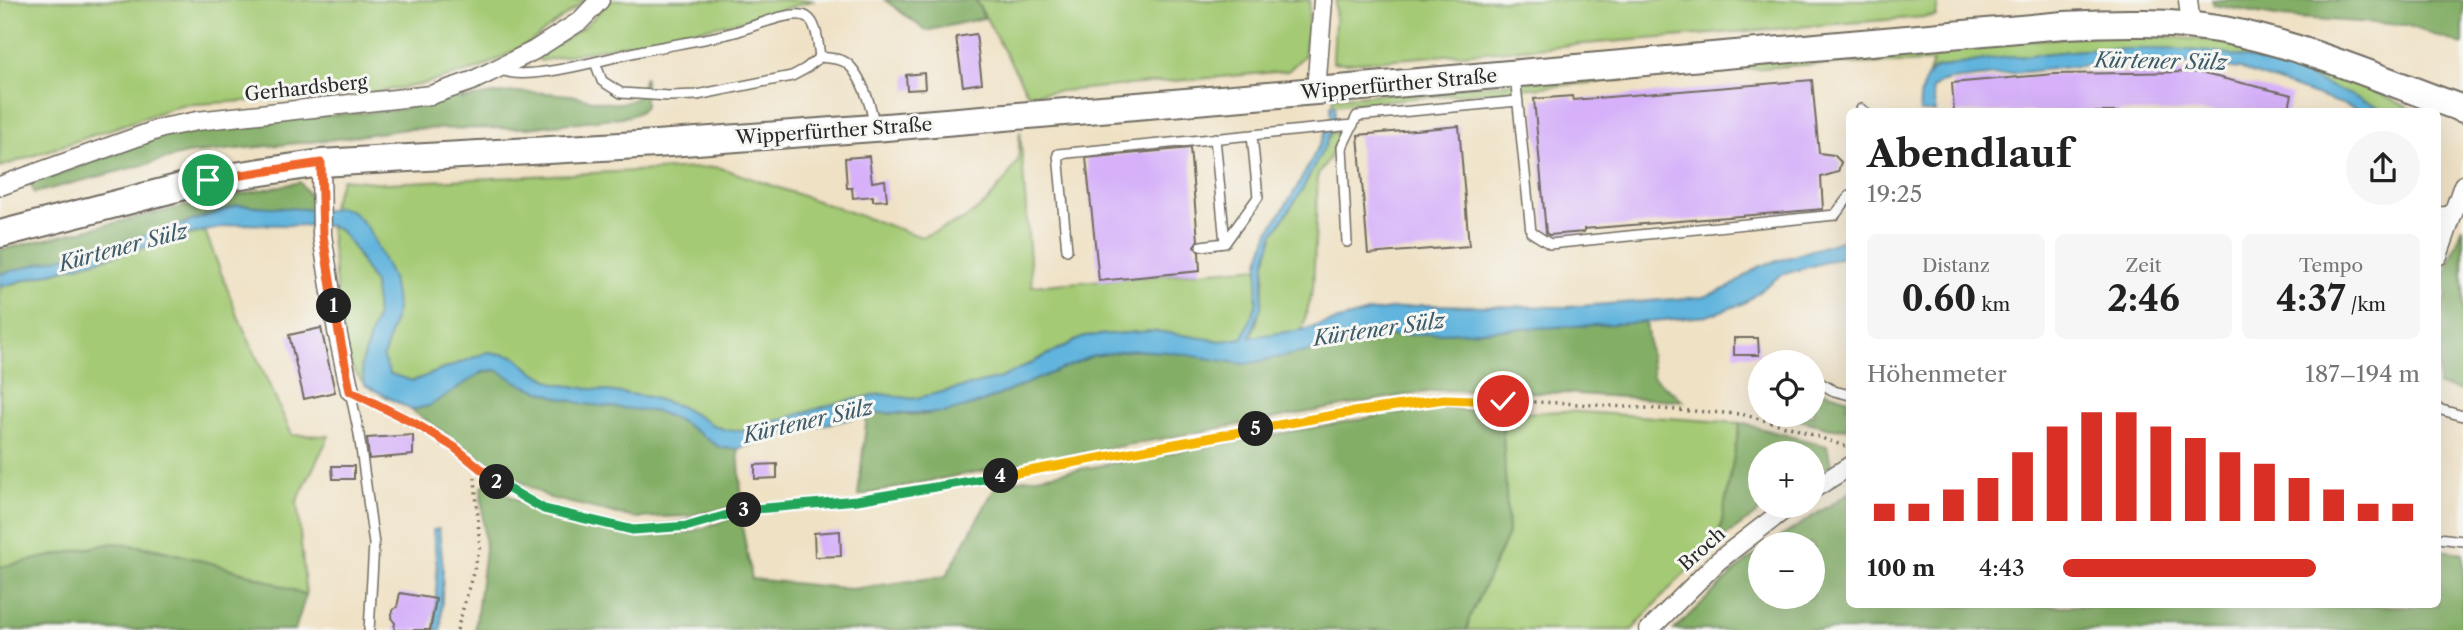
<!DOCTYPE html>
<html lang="de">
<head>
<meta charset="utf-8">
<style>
	:root { --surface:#fff; --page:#f6f6f6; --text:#222; --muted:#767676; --accent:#d93025 }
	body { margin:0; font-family:"Libre Caslon Text",serif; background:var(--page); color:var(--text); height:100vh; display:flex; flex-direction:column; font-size:26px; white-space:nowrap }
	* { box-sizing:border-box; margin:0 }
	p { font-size:23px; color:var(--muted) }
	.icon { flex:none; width:38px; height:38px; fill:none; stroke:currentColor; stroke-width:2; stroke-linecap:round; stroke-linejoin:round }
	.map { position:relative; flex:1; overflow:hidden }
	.sheet { position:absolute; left:1846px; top:108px; width:595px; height:500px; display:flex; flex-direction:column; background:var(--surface); border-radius:10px; box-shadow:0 7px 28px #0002 }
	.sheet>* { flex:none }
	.tools { position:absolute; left:1748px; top:350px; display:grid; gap:14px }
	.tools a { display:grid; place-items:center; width:77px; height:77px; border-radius:50%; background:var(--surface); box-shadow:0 7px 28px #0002; font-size:35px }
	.pin { position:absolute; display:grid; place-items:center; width:60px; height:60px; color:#fff; margin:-30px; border:4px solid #fff; border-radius:50%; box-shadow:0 2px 7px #0007 }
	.km { position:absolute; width:35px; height:35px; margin:-18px; border-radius:50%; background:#222; color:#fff; font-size:19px; line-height:35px; text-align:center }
	.round { display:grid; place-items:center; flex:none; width:74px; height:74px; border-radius:37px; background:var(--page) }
	.headline { display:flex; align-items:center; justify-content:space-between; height:119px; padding:0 21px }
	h1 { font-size:38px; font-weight:700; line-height:52px }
	.figures { display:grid; grid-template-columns:repeat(3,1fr); gap:10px; height:119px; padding:7px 21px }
	.figures div { display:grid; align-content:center; border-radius:10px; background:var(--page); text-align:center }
	.figures b { font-size:35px; font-weight:700 }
	.figures small { font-size:19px; font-weight:400 }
	.figures p { font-size:19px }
	.chart { height:196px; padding:14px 21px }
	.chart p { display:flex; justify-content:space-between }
	.chart svg { width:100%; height:126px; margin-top:7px; stroke:var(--accent); stroke-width:6 }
	ul { padding:0 21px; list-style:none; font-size:23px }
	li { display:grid; grid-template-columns:112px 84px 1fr; align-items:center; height:52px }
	li i { height:18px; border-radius:9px; background:var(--accent) }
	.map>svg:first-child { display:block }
	.green { fill:#a4ca74; stroke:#687a50; stroke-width:2 }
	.forest { fill:#83ae66; stroke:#576c48; stroke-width:2 }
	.water { fill:#61b4dd; stroke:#467084; stroke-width:2 }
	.building { fill:#d6b1f9 }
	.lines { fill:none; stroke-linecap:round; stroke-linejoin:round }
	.service-casing { stroke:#706b61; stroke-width:12 }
	.minor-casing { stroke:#706b61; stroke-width:21 }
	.secondary-casing { stroke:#706b61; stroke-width:30 }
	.path { stroke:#706b61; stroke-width:3.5; stroke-dasharray:2 5; stroke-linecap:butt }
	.service { stroke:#fff; stroke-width:9 }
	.minor { stroke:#fff; stroke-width:18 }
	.secondary { stroke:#fff; stroke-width:26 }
	.split-1-casing { stroke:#fff; stroke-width:14 }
	.split-2-casing { stroke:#fff; stroke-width:14 }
	.split-3-casing { stroke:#fff; stroke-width:14 }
	.split-4-casing { stroke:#fff; stroke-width:14 }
	.split-5-casing { stroke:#fff; stroke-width:14 }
	.split-6-casing { stroke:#fff; stroke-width:14 }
	.split-1 { stroke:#f0652b; stroke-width:9 }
	.split-2 { stroke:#f0652b; stroke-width:9 }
	.split-3 { stroke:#22a559; stroke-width:9 }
	.split-4 { stroke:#22a559; stroke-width:9 }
	.split-5 { stroke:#f5b400; stroke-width:9 }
	.split-6 { stroke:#f5b400; stroke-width:9 }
	.labels { text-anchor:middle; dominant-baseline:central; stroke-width:6; stroke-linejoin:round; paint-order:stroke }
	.street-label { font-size:19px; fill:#2b2b2b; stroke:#f6f6f2 }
	.water-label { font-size:21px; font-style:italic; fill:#3e5b69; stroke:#f6f6f2 }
</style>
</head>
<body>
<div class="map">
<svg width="2463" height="630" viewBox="0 0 2463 630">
	<rect width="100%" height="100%" fill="#f6f6f2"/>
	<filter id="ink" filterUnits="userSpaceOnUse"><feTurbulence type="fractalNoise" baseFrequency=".0143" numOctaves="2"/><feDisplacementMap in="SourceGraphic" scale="14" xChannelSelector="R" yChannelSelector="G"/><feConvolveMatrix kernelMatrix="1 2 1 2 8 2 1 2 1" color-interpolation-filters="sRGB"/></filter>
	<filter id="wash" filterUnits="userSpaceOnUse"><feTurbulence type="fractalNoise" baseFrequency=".00686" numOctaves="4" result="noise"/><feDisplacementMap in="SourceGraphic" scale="28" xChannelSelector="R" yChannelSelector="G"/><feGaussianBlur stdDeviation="1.57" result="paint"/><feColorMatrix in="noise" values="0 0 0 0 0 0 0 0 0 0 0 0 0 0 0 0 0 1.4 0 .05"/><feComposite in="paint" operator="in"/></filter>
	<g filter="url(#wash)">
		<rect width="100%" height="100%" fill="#efe1c4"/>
		<!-- green -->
		<path class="green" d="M 0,0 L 586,0 L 529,43 L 481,68 L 419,85 L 364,94 L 181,105 L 0,167 Z
			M 611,0 L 815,0 L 742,21 L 540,61 L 537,57 L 585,26 Z
			M 976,0 L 1310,0 L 1305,55 L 1288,71 L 1028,94 Z
			M 1336,0 L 1938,0 L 1936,16 L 1346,63 L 1333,62 Z
			M 2120,33 L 2230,42 L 2298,61 L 2374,91 L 2418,112 L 2387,112 L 2315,82 L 2212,53 L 2175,50 L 2082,50 L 1991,59 L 1936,68 L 1929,73 L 1933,62 L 1800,65 L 1333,105 L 1333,98 Z
			M 1020,131 L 1032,286 L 1259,267 L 1256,306 L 1243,338 L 1222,341 L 1155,331 L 1085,336 L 1001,378 L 913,399 L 881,394 L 742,431 L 726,430 L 715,426 L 679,406 L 649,397 L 556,384 L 532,371 L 514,356 L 488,352 L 413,381 L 389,374 L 383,359 L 397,309 L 338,207 L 330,210 L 342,179 L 387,183 L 718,167 L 922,237 L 963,220 L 987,202 L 1005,180 L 1018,160 Z
			M 1341,132 L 1329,159 L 1318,174 L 1313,289 L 1302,330 L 1250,337 L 1257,322 L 1264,287 L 1265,262 L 1274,233 L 1301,192 L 1331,133 Z
			M 330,226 L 340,230 L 353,247 L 374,284 L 377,315 L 361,366 L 365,385 L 352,368 L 340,325 Z
			M 205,231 L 237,314 L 292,435 L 329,436 L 297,501 L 306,595 L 246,573 L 154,548 L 113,543 L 0,567 L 0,287 Z
			M 1566,411 L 1740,423 L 1718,542 L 1671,587 L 1632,630 L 1467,630 L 1469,619 L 1508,534 L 1502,414 Z"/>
		<!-- forest -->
		<path class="forest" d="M 885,0 L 976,0 L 984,18 L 926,31 Z
			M 2212,0 L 2461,0 L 2463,1 L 2463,45 L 2406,25 L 2281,17 L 2214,5 Z
			M 645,76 L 645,106 L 639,112 L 630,116 L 527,128 L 406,129 L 329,140 L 186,154 L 34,193 L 31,184 L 165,135 L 229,123 L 399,110 L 479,84 L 460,100 C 478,96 496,93 515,92 C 533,92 552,93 570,95 C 592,99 619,111 639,96 Z
			M 300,182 L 313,201 L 313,210 L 237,205 L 169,229 L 0,274 L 0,250 L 198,203 Z
			M 2463,227 L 2463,391 L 2438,385 L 2438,313 L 2448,294 L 2440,287 Z
			M 1646,322 L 1653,377 L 1683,401 L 1562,393 L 1441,390 L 1381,399 L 944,478 L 858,496 L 867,415 L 878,413 L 923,415 L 980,403 L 1092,356 L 1132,350 L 1167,352 L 1323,348 L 1386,336 Z
			M 497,370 L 658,412 L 680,421 L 721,448 L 738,449 L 742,506 L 688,516 L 635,518 L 550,498 L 497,468 L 411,410 C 444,407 463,372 497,370 Z
			M 1813,388 L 1848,399 L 1846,406 L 1850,407 L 1850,429 L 1831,428 L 1780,415 L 1813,415 Z
			M 1442,408 L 1502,414 L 1508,534 L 1469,619 L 1467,630 L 475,630 L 485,549 L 481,488 L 487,483 L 543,515 L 634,536 L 691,532 L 740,515 L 752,579 L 852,589 L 946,576 L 997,484 L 1384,415 Z
			M 1740,423 L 1827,446 L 1831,465 L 1813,476 L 1813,453 L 1760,453 L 1760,506 L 1767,506 L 1718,542 Z
			M 1850,492 L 1850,606 L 2438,606 L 2438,550 L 2463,553 L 2463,630 L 1674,630 L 1736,570 L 1760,551 L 1760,597 L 1813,597 L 1813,544 L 1770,544 Z
			M 113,543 C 180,551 243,571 306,595 L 295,630 L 0,630 L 0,567 Z"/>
		<!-- water -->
		<path class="water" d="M 2082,50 C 2135,49 2190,46 2242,57 C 2291,68 2342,90 2387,112 L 2365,112 L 2240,69 L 2203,64 L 2106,63 L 1951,80 L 1940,83 L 1932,89 L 1936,112 L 1920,112 C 1918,97 1923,77 1936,68 L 1991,59 Z
			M 1331,105 L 1335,105 L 1335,118 L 1326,144 L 1301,192 L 1274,233 L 1265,262 L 1261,307 L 1250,337 L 1302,330 L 1368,312 L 1423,305 L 1566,307 L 1703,297 L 1730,287 L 1758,267 L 1850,238 L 1850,255 L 1781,275 L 1744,303 L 1707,316 L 1632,323 L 1386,336 L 1245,364 L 1167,352 L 1132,350 L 1092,356 L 980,403 L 944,413 L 878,413 L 789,432 L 738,449 L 721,448 L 680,421 L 658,412 L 584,404 L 557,397 L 523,385 L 497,370 L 484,371 L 429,406 L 411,410 L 365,385 L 361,366 L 377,315 L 374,284 L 353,247 L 340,230 L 332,226 L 239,224 L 195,233 L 0,287 L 0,274 L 169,229 L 238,205 L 318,210 L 330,210 L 338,207 L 352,211 L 368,228 L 392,278 L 397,309 L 383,359 L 390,374 L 413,381 L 488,352 L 514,356 L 532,371 L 556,384 L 649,397 L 679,406 L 715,426 L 726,430 L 742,431 L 833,404 L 881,394 L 913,399 L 1001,378 L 1085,336 L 1155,331 L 1222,341 L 1243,338 L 1256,306 L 1259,261 L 1269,231 L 1296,189 L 1321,142 L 1331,118 Z
			M 439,529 L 443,567 L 441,630 L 435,630 L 437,567 L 433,530 Z"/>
		<g id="blocks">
			<!-- building -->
			<path class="building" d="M 976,34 L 982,83 L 963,86 L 956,37 Z
				M 2196,72 L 2292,95 L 2288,112 L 1954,112 L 1952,83 L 2054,74 Z
				M 924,73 L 925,89 L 907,90 L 906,75 Z
				M 1812,80 L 1819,153 L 1834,155 L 1841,162 L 1838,172 L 1821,177 L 1823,209 L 1584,229 L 1584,232 L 1549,235 L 1546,233 L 1534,99 L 1572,96 L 1573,100 Z
				M 1459,126 L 1469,246 L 1368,254 L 1358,135 Z
				M 1190,148 L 1198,240 L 1194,246 L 1199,252 L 1200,271 L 1099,281 L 1086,158 Z
				M 869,156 L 872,182 L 885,180 L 887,200 L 873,201 L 873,196 L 853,198 L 852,188 L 847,188 L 845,158 Z
				M 321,328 L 335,392 L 304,399 L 289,335 Z
				M 1734,338 L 1758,338 L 1759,355 L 1734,355 Z
				M 413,435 L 413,455 L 369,459 L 367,438 Z
				M 777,464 L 777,478 L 755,479 L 755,465 Z
				M 332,466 L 354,466 L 354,479 L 333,479 Z
				M 840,531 L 841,556 L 815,557 L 814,533 Z
				M 400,593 L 436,599 L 430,630 L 394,630 L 395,623 L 391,618 L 393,610 L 397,607 Z"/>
		</g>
	</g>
	<g filter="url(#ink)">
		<use href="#blocks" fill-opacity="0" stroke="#706b61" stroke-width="2"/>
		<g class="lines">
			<!-- service casing -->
			<g class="service-casing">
				<path id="service" d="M 595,62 L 602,81 L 621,93 L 669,96 L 697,95 L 792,76 L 805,69 L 820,57
					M 499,68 C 519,86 618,55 645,50 C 675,44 706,40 735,32 C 750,28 794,8 807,17 C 818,24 818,46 820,57 C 827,58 836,58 843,61 C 860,69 872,108 874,125
					M 1515,75 L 1531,232 L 1550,244 L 1835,215 L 1850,195
					M 1861,109 L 1865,112
					M 2438,212 L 2454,211
					M 1347,242 L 1342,147 L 1357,116 L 1518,101
					M 1225,243 L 1258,197 L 1252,135
					M 1201,246 L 1225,243 L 1215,138
					M 1067,250 L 1058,154 L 1353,125
					M 1813,379 L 1834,391 L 1850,395
					M 350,391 L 416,424 L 454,447 L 498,482 L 544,509 L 633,530 L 689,525 L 742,510 L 857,500
					M 350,391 L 359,434 L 374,544 L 369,630
					M 2438,409 L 2463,416
					M 2438,538 L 2463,541"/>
			</g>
			<!-- minor casing -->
			<g class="minor-casing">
				<path id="minor" d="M 2188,0 L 2191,26
					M 1316,91 L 1323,0
					M 321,163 L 322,235 L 337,331 L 350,391
					M 0,186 L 162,128 L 197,121 L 431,95 L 472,81 L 533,51 L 580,21 L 600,0
					M 2438,256 L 2463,185
					M 1813,489 L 1850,466
					M 1649,630 L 1718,561 L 1789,506"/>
			</g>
			<!-- secondary casing -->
			<g class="secondary-casing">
				<path id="secondary" d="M 0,234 L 208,180 L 321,163 L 656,144 L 874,128 L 1316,91 L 2064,25 C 2117,22 2171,21 2224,30 C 2306,46 2385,81 2463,109"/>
			</g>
			<!-- path -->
			<path class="path" d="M 870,498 L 1340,414 L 1444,399 L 1562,403 L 1741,414 L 1793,428 L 1850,448
				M 457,630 L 480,548 L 475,478"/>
			<!-- service -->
			<use href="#service" class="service"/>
			<!-- minor -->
			<use href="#minor" class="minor"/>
			<!-- secondary -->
			<use href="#secondary" class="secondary"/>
		</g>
	</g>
	<g class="lines" filter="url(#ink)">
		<!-- split-1 casing -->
		<g class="split-1-casing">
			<path id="split-1" d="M 208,180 L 321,163 L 323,235 L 334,306"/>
		</g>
		<!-- split-2 casing -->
		<g class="split-2-casing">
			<path id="split-2" d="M 334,306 L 350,391 L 416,424 L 454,447 L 497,482"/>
		</g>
		<!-- split-3 casing -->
		<g class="split-3-casing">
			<path id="split-3" d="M 497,482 L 544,509 L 633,530 L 689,526 L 744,510"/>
		</g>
		<!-- split-4 casing -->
		<g class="split-4-casing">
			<path id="split-4" d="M 744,510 L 857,500 L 1001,476"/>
		</g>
		<!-- split-5 casing -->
		<g class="split-5-casing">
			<path id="split-5" d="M 1001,476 L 1256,429"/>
		</g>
		<!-- split-6 casing -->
		<g class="split-6-casing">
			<path id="split-6" d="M 1256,429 L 1340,414 L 1444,399 L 1503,401"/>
		</g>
		<!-- split-1 -->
		<use href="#split-1" class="split-1"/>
		<!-- split-2 -->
		<use href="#split-2" class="split-2"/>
		<!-- split-3 -->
		<use href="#split-3" class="split-3"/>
		<!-- split-4 -->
		<use href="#split-4" class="split-4"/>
		<!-- split-5 -->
		<use href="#split-5" class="split-5"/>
		<!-- split-6 -->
		<use href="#split-6" class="split-6"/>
	</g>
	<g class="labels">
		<!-- street labels -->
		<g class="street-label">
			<text transform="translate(1399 84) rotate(-5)">Wipperfürther Straße</text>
			<text transform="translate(306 88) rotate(-6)">Gerhardsberg</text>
			<text transform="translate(834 131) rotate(-4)">Wipperfürther Straße</text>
			<text transform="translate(1702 549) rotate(-42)">Broch</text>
		</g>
		<!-- water labels -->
		<g class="water-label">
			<text transform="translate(2161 61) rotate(1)">Kürtener Sülz</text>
			<text transform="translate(123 247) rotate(-15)">Kürtener Sülz</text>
			<text transform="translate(1379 329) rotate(-8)">Kürtener Sülz</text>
			<text transform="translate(808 421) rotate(-13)">Kürtener Sülz</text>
		</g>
	</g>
</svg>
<div class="tools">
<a><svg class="icon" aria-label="locate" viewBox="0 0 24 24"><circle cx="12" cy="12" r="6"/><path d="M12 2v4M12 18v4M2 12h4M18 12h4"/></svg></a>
<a>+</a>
<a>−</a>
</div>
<div class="pin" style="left:208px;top:180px;background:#1e9e55"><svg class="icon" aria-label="arrive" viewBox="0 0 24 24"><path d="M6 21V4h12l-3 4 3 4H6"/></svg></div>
<div class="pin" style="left:1503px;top:401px;background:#d93025"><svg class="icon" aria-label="check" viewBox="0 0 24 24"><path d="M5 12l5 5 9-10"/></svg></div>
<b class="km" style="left:334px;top:306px">1</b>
<b class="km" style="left:497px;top:482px">2</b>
<b class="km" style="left:744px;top:510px">3</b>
<b class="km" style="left:1001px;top:476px">4</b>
<b class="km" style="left:1256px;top:429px">5</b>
<section class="sheet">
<div class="headline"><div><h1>Abendlauf</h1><p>19:25</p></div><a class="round"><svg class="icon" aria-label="share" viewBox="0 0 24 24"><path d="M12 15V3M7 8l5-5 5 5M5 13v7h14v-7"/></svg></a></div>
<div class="figures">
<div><p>Distanz</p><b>0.60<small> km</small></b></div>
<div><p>Zeit</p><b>2:46</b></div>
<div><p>Tempo</p><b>4:37<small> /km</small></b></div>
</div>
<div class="chart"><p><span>Höhenmeter</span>187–194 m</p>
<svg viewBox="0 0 160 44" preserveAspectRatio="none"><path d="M5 44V38M15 44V38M25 44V33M35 44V29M45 44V20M55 44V11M65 44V6M75 44V6M85 44V11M95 44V15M105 44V20M115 44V24M125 44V29M135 44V33M145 44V38M155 44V38"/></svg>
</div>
<ul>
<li><b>100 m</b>4:43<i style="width:71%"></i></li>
</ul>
</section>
</div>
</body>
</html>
